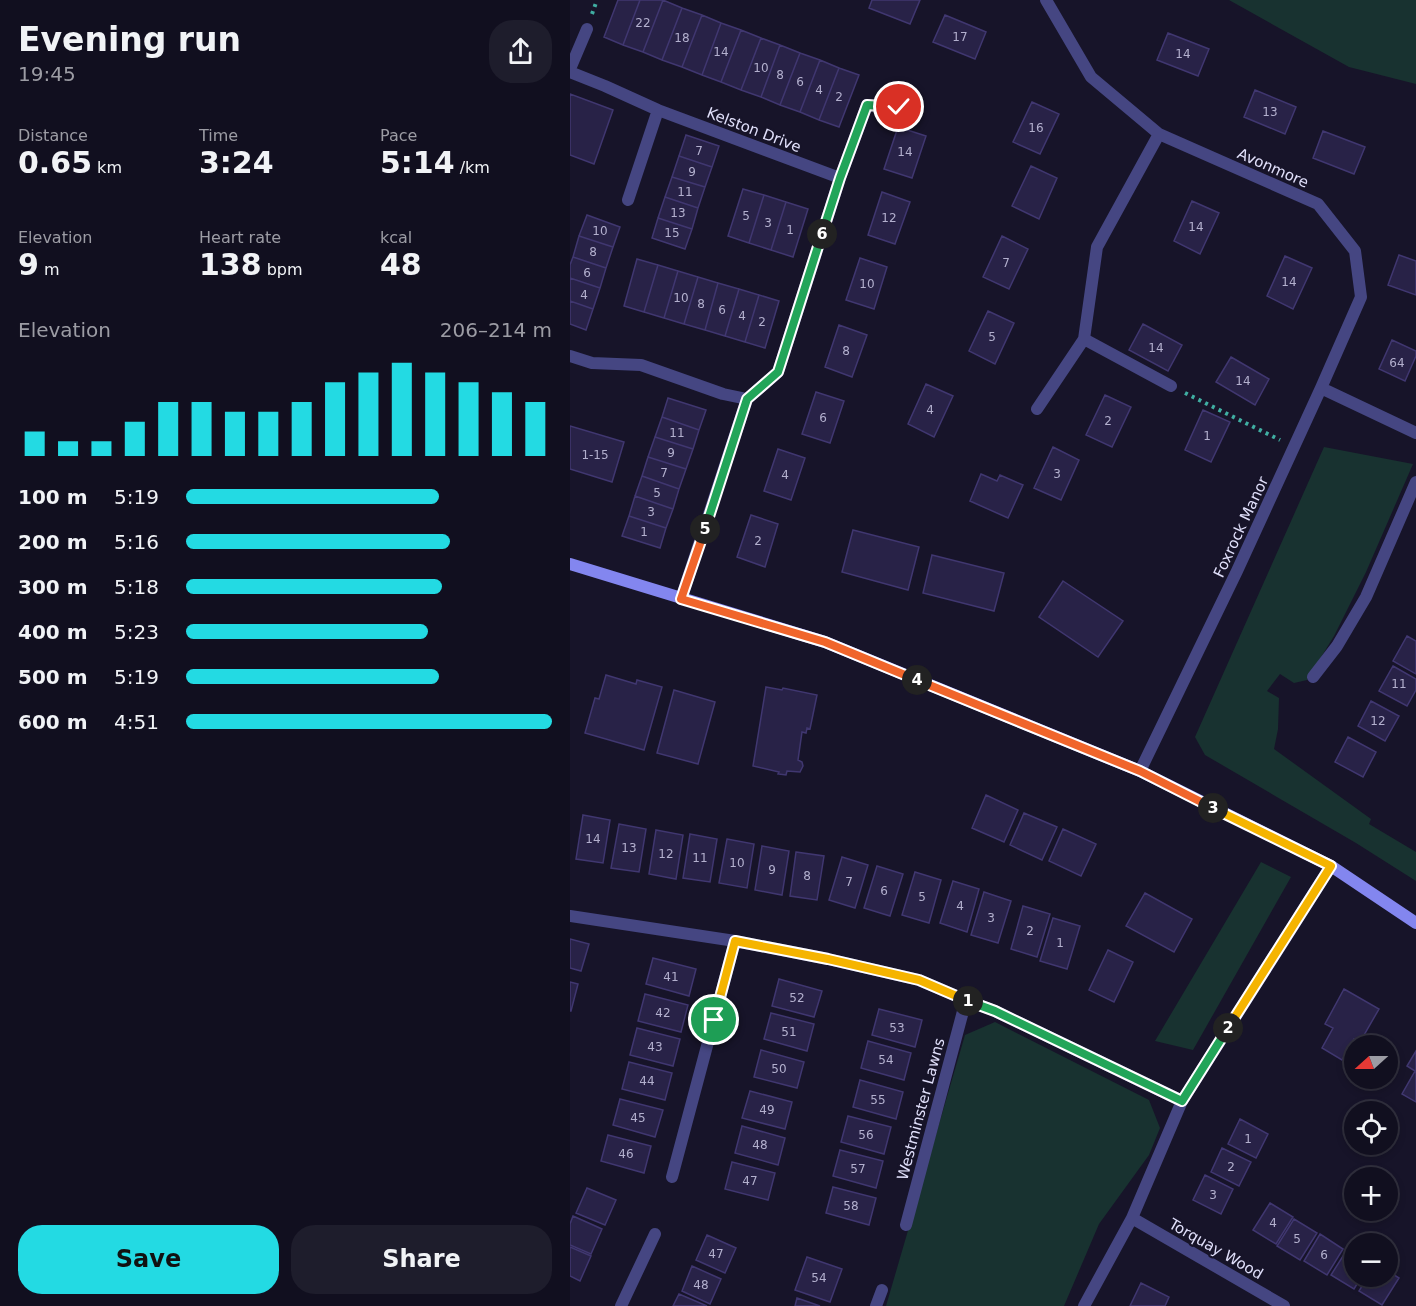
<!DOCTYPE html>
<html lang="en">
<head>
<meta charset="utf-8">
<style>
	:root { --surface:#110f1f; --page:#1e1d2c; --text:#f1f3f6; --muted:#9c9ca4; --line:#302f3d; --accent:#23dae3 }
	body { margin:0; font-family:"DejaVu Sans",sans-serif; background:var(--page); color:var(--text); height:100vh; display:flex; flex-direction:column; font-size:22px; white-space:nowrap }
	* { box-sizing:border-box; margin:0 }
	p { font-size:20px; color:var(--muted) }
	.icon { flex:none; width:33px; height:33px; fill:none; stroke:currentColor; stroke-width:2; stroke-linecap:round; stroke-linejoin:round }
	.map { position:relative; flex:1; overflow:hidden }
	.side { display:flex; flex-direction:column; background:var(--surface); width:570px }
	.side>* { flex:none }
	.needle { width:39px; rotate:249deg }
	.fabs { position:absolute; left:774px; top:1035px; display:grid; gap:12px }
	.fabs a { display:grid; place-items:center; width:54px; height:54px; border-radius:50%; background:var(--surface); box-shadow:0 3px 9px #0003,0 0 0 2px var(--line); font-size:30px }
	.pin { position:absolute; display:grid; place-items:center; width:51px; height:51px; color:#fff; margin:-26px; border:3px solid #fff; border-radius:50%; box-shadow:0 2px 6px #0007 }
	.km { position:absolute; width:30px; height:30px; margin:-15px; border-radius:50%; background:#222; color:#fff; font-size:16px; line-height:30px; text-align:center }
	.round { display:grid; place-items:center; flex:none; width:63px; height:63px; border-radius:24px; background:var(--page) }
	.overview { display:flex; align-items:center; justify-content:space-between; height:102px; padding:0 18px }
	h1 { font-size:33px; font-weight:800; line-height:45px }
	.figures { display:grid; grid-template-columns:repeat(3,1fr); gap:9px; height:102px; padding:6px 18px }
	.figures div { display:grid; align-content:center }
	.figures b { font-size:30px; font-weight:800 }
	.figures small { font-size:16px; font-weight:400 }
	.figures p { font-size:16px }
	.chart { height:168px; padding:12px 18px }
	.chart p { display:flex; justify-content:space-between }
	.chart svg { width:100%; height:108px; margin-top:6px; stroke:var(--accent); stroke-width:6 }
	.primary-button { display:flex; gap:12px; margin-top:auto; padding:12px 18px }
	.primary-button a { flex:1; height:69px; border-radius:24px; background:var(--accent); color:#111; font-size:24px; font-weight:800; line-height:69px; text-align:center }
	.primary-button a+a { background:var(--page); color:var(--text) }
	ul { padding:0 18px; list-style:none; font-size:20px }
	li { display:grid; grid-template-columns:96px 72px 1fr; align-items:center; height:45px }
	li i { height:15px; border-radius:8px; background:var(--accent) }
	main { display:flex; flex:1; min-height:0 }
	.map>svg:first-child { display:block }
	.green { fill:#183230 }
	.building { fill:#282247; stroke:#403770; stroke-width:1.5 }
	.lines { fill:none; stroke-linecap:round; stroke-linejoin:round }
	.path { stroke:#40aea2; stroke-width:4; stroke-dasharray:3 4.5; stroke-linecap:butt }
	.street { stroke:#454682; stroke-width:12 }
	.secondary { stroke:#8386ef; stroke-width:12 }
	.split-1-casing { stroke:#fff; stroke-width:12 }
	.split-2-casing { stroke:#fff; stroke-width:12 }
	.split-3-casing { stroke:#fff; stroke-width:12 }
	.split-4-casing { stroke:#fff; stroke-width:12 }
	.split-5-casing { stroke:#fff; stroke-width:12 }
	.split-6-casing { stroke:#fff; stroke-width:12 }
	.split-7-casing { stroke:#fff; stroke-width:12 }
	.split-1 { stroke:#f5b400; stroke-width:8 }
	.split-2 { stroke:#22a559; stroke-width:8 }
	.split-3 { stroke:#f5b400; stroke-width:8 }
	.split-4 { stroke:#f0652b; stroke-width:8 }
	.split-5 { stroke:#f0652b; stroke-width:8 }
	.split-6 { stroke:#22a559; stroke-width:8 }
	.split-7 { stroke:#22a559; stroke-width:8 }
	.labels { text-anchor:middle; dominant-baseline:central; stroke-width:4.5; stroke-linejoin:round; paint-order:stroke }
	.number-label { font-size:12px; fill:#b3b0ce }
	.street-label { font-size:15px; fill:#e1e0fb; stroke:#171429 }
</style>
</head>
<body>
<main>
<section class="side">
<div class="overview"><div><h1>Evening run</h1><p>19:45</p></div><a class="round"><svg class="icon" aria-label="share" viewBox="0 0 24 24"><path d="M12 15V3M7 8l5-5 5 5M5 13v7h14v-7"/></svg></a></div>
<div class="figures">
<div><p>Distance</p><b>0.65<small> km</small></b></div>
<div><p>Time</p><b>3:24</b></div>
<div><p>Pace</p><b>5:14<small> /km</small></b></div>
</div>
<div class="figures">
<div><p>Elevation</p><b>9<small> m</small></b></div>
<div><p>Heart rate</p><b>138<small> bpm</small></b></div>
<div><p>kcal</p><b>48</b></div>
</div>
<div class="chart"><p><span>Elevation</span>206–214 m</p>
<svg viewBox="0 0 160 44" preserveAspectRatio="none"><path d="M5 44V34M15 44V38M25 44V38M35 44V30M45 44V22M55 44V22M65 44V26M75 44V26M85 44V22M95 44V14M105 44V10M115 44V6M125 44V10M135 44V14M145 44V18M155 44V22"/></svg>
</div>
<ul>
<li><b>100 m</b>5:19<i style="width:69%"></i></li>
<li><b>200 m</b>5:16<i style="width:72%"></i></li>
<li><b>300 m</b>5:18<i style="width:70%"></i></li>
<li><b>400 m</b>5:23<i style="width:66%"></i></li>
<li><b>500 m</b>5:19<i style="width:69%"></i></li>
<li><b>600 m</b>4:51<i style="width:100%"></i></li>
</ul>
<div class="primary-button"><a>Save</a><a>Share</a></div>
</section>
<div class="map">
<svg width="846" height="1306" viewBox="0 0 846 1306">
	<rect width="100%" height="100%" fill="#171429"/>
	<!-- green -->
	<path class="green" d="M 659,0 L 846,0 L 846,84 L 779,67 Z
		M 754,447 L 843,464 L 796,572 L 764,636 L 737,680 L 724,683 L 710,674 L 697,691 L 709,698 L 708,729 L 704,749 L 801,819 L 799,824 L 846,852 L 846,881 L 786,843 L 635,755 L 625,737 Z
		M 691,862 L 721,877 L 623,1050 L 585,1041 Z
		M 425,1022 L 579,1100 L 590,1128 L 579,1155 L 529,1224 L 494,1306 L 316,1306 L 395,1035 Z"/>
	<!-- building -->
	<path class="building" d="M 48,0 L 70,0 L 53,45 L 34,37 Z
		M 70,0 L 93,0 L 73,52 L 53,45 Z
		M 93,0 L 112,8 L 92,60 L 73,52 Z
		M 302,0 L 350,0 L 340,24 L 299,8 Z
		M 112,8 L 132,15 L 112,67 L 92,60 Z
		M 132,15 L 151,23 L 132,75 L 112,67 Z
		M 375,15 L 416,32 L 405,59 L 363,42 Z
		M 151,23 L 171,30 L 151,82 L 132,75 Z
		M 171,30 L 191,38 L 171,90 L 151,82 Z
		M 598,33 L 639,49 L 628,76 L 587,60 Z
		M 191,38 L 210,45 L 191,97 L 171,90 Z
		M 210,45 L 230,53 L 210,105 L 191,97 Z
		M 230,53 L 250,60 L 230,112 L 210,105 Z
		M 250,60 L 269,68 L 249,120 L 230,112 Z
		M 269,68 L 289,75 L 269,127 L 249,120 Z
		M 685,90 L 726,107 L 715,134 L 674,117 Z
		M 0,94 L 43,110 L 24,164 L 0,155 Z
		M 462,102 L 489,114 L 470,154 L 443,142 Z
		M 328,127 L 356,136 L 342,178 L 314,169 Z
		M 753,131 L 795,147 L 784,174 L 743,158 Z
		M 116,135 L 149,146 L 142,167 L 109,156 Z
		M 109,156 L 142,167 L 135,187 L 102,177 Z
		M 461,166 L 487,178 L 469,219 L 442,206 Z
		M 102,177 L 135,187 L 128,208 L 95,197 Z
		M 173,189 L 194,195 L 179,243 L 158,236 Z
		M 312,192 L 340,202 L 325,244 L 298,235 Z
		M 194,195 L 216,202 L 201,250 L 179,243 Z
		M 95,197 L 128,208 L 122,229 L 88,218 Z
		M 622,201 L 649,213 L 630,254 L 604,241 Z
		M 216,202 L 238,209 L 223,257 L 201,250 Z
		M 17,215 L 50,227 L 43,247 L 9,236 Z
		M 88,218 L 122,229 L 115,249 L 82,238 Z
		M 9,236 L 43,247 L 36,268 L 3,257 Z
		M 432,236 L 458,249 L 439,289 L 413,277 Z
		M 829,255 L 846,261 L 846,295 L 818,285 Z
		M 715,256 L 742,268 L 723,309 L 697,296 Z
		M 3,257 L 36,268 L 30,288 L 0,278 L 0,265 Z
		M 290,258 L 317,267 L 304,309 L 276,300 Z
		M 67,259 L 88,265 L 74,312 L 54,306 Z
		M 88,265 L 108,271 L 94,318 L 74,312 Z
		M 108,271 L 128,277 L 114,324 L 94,318 Z
		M 128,277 L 148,283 L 135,330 L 114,324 Z
		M 0,278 L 30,288 L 23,309 L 0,301 Z
		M 148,283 L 169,289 L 155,336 L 135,330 Z
		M 169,289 L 189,295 L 175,342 L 155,336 Z
		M 189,295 L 209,301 L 195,348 L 175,342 Z
		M 0,301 L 23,309 L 16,330 L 0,324 Z
		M 418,311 L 444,323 L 425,364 L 399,351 Z
		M 573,324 L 612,345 L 598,371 L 559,350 Z
		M 269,325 L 297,335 L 282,377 L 255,367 Z
		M 822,340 L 846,351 L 846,356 L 835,381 L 809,369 Z
		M 661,357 L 699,379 L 685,405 L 646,382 Z
		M 356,384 L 383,396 L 364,437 L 338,424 Z
		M 246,392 L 274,401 L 260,443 L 232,434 Z
		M 535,395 L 561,407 L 542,447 L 516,435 Z
		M 98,398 L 136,410 L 129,430 L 92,417 Z
		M 633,410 L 660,422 L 641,462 L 615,450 Z
		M 92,417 L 129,430 L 123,449 L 85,437 Z
		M 0,426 L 54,442 L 42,482 L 0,469 Z
		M 85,437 L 123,449 L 116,469 L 78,457 Z
		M 483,447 L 509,460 L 491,500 L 464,488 Z
		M 208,449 L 235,458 L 221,500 L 194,491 Z
		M 78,457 L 116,469 L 109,489 L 72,476 Z
		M 411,474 L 427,481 L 430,475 L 453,485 L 438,518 L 400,501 Z
		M 72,476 L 109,489 L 103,509 L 65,496 Z
		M 65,496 L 103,509 L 96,528 L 59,516 Z
		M 181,515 L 208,524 L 195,567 L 167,557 Z
		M 59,516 L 96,528 L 90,548 L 52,536 Z
		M 283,530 L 349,547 L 338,590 L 272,572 Z
		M 362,555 L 434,573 L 424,611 L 353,593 Z
		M 493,581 L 553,621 L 528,657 L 469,617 Z
		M 837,636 L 846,641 L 846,674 L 823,661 Z
		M 823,666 L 846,679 L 846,690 L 837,706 L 809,691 Z
		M 36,675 L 66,684 L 67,680 L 92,687 L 74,750 L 15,733 L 25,698 L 29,699 Z
		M 196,687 L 212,690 L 213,688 L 247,695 L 240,729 L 237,728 L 236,733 L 232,732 L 228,760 L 232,762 L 233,766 L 230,772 L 217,771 L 216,775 L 208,774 L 209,772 L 183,766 Z
		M 104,690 L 145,702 L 128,764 L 87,753 Z
		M 801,701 L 829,716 L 815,741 L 788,726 Z
		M 778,737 L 806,752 L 793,777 L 765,762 Z
		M 416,795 L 448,810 L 434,842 L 402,828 Z
		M 454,813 L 487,827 L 472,860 L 440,845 Z
		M 13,815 L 40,820 L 33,863 L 6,859 Z
		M 49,824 L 76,829 L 69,872 L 41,868 Z
		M 493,829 L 526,844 L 511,876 L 479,861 Z
		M 86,830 L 113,835 L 106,879 L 79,874 Z
		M 120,834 L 147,839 L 140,882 L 113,878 Z
		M 157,839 L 184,844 L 177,888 L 149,883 Z
		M 192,846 L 219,851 L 212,895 L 185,890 Z
		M 226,852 L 254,856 L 247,900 L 220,896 Z
		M 272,857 L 298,865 L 285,908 L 259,900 Z
		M 307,866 L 333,874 L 320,916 L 294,908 Z
		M 345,872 L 371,880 L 359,923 L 332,915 Z
		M 383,881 L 409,889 L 397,932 L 370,923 Z
		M 414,892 L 441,901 L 428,943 L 401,935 Z
		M 575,893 L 622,919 L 604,952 L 556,926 Z
		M 453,906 L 480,914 L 467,957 L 441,949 Z
		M 483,918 L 510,926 L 497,969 L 470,961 Z
		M 0,939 L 19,944 L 11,971 L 0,968 Z
		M 538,950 L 563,962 L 544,1002 L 519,990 Z
		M 83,958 L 126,969 L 119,996 L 76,984 Z
		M 209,979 L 252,991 L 244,1017 L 202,1006 Z
		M 0,982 L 8,984 L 1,1011 L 0,1011 Z
		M 774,989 L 809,1009 L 790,1042 L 784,1039 L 772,1060 L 752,1048 L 763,1028 L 755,1024 Z
		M 75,994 L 118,1005 L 111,1032 L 68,1021 Z
		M 309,1009 L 352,1020 L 345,1047 L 302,1035 Z
		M 201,1013 L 244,1024 L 237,1051 L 194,1039 Z
		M 67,1028 L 110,1039 L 103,1066 L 60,1055 Z
		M 298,1041 L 341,1053 L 334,1080 L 291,1068 Z
		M 191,1050 L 234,1062 L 227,1088 L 184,1077 Z
		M 846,1051 L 846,1102 L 832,1094 L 845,1071 L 837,1066 Z
		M 59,1062 L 102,1073 L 95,1100 L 52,1089 Z
		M 290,1080 L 333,1092 L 326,1119 L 283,1107 Z
		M 180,1091 L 222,1102 L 215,1129 L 172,1118 Z
		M 50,1099 L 93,1110 L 85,1137 L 43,1125 Z
		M 278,1116 L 321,1127 L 314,1154 L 271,1142 Z
		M 670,1119 L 698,1134 L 686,1158 L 658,1144 Z
		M 172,1126 L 215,1138 L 208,1165 L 165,1153 Z
		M 38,1135 L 81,1146 L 74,1173 L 31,1161 Z
		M 652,1148 L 681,1162 L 669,1186 L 641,1172 Z
		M 270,1150 L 313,1161 L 306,1188 L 263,1176 Z
		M 162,1162 L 205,1173 L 198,1200 L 155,1189 Z
		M 635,1175 L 663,1189 L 651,1214 L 623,1200 Z
		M 263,1187 L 306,1198 L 299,1225 L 256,1213 Z
		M 17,1188 L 46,1200 L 35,1225 L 6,1213 Z
		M 700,1203 L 723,1217 L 706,1244 L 683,1230 Z
		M 3,1216 L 32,1229 L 21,1254 L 0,1245 L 0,1224 Z
		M 724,1219 L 747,1233 L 730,1260 L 707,1246 Z
		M 750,1234 L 773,1249 L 757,1275 L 734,1261 Z
		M 137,1235 L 166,1248 L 155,1273 L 126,1260 Z
		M 0,1247 L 21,1256 L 10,1281 L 0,1276 Z
		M 778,1248 L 784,1253 L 784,1276 L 792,1276 L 784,1289 L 761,1275 Z
		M 237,1257 L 272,1269 L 260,1302 L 225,1290 Z
		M 122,1266 L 151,1279 L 140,1304 L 112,1291 Z
		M 818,1271 L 829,1278 L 812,1305 L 789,1291 L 798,1276 L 818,1276 Z
		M 571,1283 L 599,1297 L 595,1306 L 560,1306 Z
		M 109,1294 L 137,1306 L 103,1306 Z
		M 227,1298 L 250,1306 L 225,1306 Z"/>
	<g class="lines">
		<!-- path -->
		<path class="path" d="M 22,14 L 27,0
			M 615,393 L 710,440"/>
		<!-- street -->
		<path class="street" d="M 476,0 L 521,77 L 589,134 L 748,204 L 785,251 L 791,297 L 751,388 L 667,571 L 570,771
			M 0,69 L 17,29
			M 0,72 L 35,86 L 88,110 L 270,178
			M 58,200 L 88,110
			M 514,339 L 601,386
			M 0,356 L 22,363 L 71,365 L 153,394 L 177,399
			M 751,388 L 846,433
			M 467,409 L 514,339 L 527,247 L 589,134
			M 111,599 L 177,399 L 208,372 L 270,178 L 297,105 L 329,107
			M 743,677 L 767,646 L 796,597 L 846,482
			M 0,916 L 165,941 L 258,959 L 349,980 L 396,1000 L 425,1011 L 612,1101
			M 102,1177 L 165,941
			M 562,1218 L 714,1306
			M 336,1225 L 396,1000
			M 51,1306 L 85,1234
			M 306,1306 L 312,1290
			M 514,1306 L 562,1218 L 612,1101 L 761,866"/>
		<!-- secondary -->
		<path class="secondary" d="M 0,564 L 255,642 L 570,771 L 761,866 L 846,923"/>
	</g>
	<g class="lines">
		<!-- split-1 casing -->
		<g class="split-1-casing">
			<path id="split-1" d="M 144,1020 L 165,941 L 258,959 L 349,980 L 398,1001"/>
		</g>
		<!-- split-2 casing -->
		<g class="split-2-casing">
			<path id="split-2" d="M 398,1001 L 425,1011 L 612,1101 L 658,1028"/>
		</g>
		<!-- split-3 casing -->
		<g class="split-3-casing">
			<path id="split-3" d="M 643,808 L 761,866 L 658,1028"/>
		</g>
		<!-- split-4 casing -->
		<g class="split-4-casing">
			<path id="split-4" d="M 347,680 L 570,771 L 643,808"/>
		</g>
		<!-- split-5 casing -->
		<g class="split-5-casing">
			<path id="split-5" d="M 135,529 L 111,599 L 255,642 L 347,680"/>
		</g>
		<!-- split-6 casing -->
		<g class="split-6-casing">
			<path id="split-6" d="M 135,529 L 177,399 L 208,372 L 252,234"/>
		</g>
		<!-- split-7 casing -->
		<g class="split-7-casing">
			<path id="split-7" d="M 252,234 L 270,178 L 297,105 L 329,107"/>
		</g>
		<!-- split-1 -->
		<use href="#split-1" class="split-1"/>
		<!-- split-2 -->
		<use href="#split-2" class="split-2"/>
		<!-- split-3 -->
		<use href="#split-3" class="split-3"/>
		<!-- split-4 -->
		<use href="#split-4" class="split-4"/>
		<!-- split-5 -->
		<use href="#split-5" class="split-5"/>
		<!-- split-6 -->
		<use href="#split-6" class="split-6"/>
		<!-- split-7 -->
		<use href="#split-7" class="split-7"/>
	</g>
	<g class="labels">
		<!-- number labels -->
		<g class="number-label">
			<text x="73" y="23">22</text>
			<text x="390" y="37">17</text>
			<text x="112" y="38">18</text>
			<text x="151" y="52">14</text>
			<text x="613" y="54">14</text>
			<text x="191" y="68">10</text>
			<text x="210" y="75">8</text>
			<text x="230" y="82">6</text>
			<text x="249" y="90">4</text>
			<text x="269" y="97">2</text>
			<text x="700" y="112">13</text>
			<text x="466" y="128">16</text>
			<text x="129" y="151">7</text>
			<text x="335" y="152">14</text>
			<text x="122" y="172">9</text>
			<text x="115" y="192">11</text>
			<text x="108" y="213">13</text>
			<text x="176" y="216">5</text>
			<text x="319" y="218">12</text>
			<text x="198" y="223">3</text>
			<text x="626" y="227">14</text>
			<text x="220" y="230">1</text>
			<text x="30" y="231">10</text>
			<text x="102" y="233">15</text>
			<text x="23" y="252">8</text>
			<text x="436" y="263">7</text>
			<text x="17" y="273">6</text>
			<text x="719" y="282">14</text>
			<text x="297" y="284">10</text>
			<text x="14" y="295">4</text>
			<text x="111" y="298">10</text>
			<text x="131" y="304">8</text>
			<text x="152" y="310">6</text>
			<text x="172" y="316">4</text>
			<text x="192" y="322">2</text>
			<text x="422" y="337">5</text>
			<text x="586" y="348">14</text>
			<text x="276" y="351">8</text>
			<text x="827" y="363">64</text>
			<text x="673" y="381">14</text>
			<text x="360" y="410">4</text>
			<text x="253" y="418">6</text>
			<text x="538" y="421">2</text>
			<text x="107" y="433">11</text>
			<text x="637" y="436">1</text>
			<text x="101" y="453">9</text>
			<text x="25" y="455">1-15</text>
			<text x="94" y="473">7</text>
			<text x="487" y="474">3</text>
			<text x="215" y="475">4</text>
			<text x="87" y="493">5</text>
			<text x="81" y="512">3</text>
			<text x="74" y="532">1</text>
			<text x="188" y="541">2</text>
			<text x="829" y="684">11</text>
			<text x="808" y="721">12</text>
			<text x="23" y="839">14</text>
			<text x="59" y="848">13</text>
			<text x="96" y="854">12</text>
			<text x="130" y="858">11</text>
			<text x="167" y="863">10</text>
			<text x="202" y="870">9</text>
			<text x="237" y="876">8</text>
			<text x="279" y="882">7</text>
			<text x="314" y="891">6</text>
			<text x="352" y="897">5</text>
			<text x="390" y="906">4</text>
			<text x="421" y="918">3</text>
			<text x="460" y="931">2</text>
			<text x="490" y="943">1</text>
			<text x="101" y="977">41</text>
			<text x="227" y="998">52</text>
			<text x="93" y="1013">42</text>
			<text x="327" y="1028">53</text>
			<text x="219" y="1032">51</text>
			<text x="85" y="1047">43</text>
			<text x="316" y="1060">54</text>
			<text x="209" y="1069">50</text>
			<text x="77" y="1081">44</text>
			<text x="308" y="1100">55</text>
			<text x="197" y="1110">49</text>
			<text x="68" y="1118">45</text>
			<text x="296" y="1135">56</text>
			<text x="678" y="1139">1</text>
			<text x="190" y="1145">48</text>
			<text x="56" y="1154">46</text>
			<text x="661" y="1167">2</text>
			<text x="288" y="1169">57</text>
			<text x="180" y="1181">47</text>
			<text x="643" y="1195">3</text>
			<text x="281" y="1206">58</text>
			<text x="703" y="1223">4</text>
			<text x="727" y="1239">5</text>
			<text x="146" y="1254">47</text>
			<text x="754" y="1255">6</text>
			<text x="249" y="1278">54</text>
			<text x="131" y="1285">48</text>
		</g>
		<!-- street labels -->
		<g class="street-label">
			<text transform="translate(184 130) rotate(21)">Kelston Drive</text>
			<text transform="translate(703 168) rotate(24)">Avonmore</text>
			<text transform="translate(671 527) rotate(-65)">Foxrock Manor</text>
			<text transform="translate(351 1109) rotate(-75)">Westminster Lawns</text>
			<text transform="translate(646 1249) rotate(30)">Torquay Wood</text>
		</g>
	</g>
</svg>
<div class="fabs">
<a><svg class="needle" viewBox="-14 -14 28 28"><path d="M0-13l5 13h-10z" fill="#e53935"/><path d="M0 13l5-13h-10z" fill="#9c9ca4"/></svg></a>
<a><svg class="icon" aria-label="locate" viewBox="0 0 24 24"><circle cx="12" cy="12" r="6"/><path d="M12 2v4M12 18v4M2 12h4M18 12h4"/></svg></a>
<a>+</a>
<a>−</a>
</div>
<div class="pin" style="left:144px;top:1020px;background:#1e9e55"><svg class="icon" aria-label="arrive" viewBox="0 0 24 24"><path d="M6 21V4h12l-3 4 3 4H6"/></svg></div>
<div class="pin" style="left:329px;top:107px;background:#d93025"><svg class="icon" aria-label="check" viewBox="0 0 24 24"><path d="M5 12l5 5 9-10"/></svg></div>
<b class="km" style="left:398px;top:1001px">1</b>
<b class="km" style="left:658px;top:1028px">2</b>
<b class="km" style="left:643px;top:808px">3</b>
<b class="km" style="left:347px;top:680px">4</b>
<b class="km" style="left:135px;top:529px">5</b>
<b class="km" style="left:252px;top:234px">6</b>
</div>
</main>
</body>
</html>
